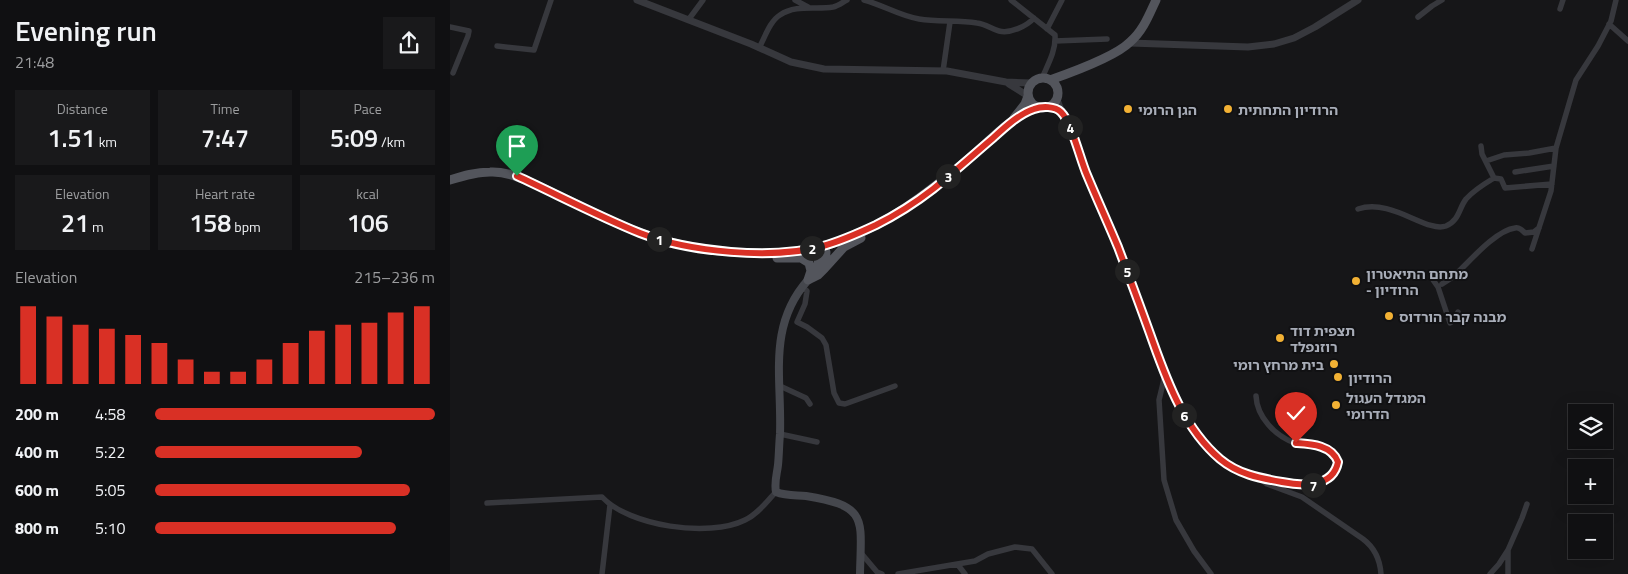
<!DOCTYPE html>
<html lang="en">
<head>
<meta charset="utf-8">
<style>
	:root { --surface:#101012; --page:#19191b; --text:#f1f3f6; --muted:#9c9d9f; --line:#303032; --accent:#d93025 }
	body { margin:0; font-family:"Titillium Web","Noto Sans Hebrew",sans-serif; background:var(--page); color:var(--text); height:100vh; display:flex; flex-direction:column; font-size:19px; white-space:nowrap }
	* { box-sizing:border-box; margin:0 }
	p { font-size:16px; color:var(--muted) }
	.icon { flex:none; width:28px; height:28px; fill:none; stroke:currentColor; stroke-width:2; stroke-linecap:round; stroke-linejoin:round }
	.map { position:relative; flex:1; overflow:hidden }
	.sheet { display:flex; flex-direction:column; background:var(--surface); width:450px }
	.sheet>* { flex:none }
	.tools { position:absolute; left:1118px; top:404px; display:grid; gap:10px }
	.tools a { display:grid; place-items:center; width:45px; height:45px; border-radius:0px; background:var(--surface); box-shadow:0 5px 20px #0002,0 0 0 1px var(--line); font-size:25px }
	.pin { position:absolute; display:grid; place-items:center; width:42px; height:42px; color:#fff; margin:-51px -21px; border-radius:50% 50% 50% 0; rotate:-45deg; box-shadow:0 0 5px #0007 }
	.pin .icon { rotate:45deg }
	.km { position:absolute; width:25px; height:25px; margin:-12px; border-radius:50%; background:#222; color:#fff; font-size:14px; line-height:25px; text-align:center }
	.round { display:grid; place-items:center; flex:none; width:52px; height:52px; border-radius:0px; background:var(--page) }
	.headline { display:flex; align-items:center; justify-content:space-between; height:85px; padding:0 15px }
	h1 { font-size:28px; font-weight:600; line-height:38px }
	.metrics { display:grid; grid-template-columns:repeat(3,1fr); gap:8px; height:85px; padding:5px 15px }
	.metrics div { display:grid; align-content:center; border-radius:0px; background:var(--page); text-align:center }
	.metrics b { font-size:25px; font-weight:600 }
	.metrics small { font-size:14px; font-weight:400 }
	.metrics p { font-size:14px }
	.chart { height:140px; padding:10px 15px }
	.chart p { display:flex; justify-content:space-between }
	.chart svg { width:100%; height:90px; margin-top:5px; stroke:var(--accent); stroke-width:6 }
	ul { padding:0 15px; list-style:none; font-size:16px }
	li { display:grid; grid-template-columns:80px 60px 1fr; align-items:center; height:38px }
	li i { height:12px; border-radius:6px; background:var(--accent) }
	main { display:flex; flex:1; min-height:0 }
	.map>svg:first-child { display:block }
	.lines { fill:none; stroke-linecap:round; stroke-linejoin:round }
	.minor { stroke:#37383d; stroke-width:5.5 }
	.tertiary { stroke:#37383d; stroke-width:7 }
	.secondary { stroke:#45474d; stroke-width:8 }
	.primary { stroke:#53555c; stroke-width:9 }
	.route-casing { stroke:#fff; stroke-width:10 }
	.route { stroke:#d93025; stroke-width:6 }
	.poi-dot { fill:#f2b134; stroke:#111113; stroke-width:2 }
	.labels { text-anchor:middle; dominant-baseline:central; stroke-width:4; stroke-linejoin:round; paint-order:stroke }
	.poi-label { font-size:14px; font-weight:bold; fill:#a8adb8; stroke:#111113; text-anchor:start }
</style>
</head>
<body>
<main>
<section class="sheet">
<div class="headline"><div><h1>Evening run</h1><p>21:48</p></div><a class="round"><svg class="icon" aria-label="share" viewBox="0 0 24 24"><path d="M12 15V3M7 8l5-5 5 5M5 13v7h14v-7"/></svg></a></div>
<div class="metrics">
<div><p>Distance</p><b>1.51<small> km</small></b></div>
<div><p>Time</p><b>7:47</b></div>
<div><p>Pace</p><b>5:09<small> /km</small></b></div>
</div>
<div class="metrics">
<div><p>Elevation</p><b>21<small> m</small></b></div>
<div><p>Heart rate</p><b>158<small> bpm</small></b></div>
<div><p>kcal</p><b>106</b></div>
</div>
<div class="chart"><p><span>Elevation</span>215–236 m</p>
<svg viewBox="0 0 160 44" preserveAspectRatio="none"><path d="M5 44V6M15 44V11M25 44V15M35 44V17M45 44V20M55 44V24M65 44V32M75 44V38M85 44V38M95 44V32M105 44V24M115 44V18M125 44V15M135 44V14M145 44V9M155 44V6"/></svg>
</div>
<ul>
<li><b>200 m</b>4:58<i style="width:100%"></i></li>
<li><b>400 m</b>5:22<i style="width:74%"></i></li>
<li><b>600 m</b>5:05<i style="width:91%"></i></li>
<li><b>800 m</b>5:10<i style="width:86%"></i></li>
</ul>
</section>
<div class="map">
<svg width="1178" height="574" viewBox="0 0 1178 574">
	<rect width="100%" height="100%" fill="#161618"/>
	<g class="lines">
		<!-- minor -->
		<path class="minor" d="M 345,0 L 358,7
			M 414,0 C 433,5 450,16 469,19 C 488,22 508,20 527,23 C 536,24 541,29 549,31 C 560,34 577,26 584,18
			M 561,0 L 605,35 C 606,51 598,64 592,78
			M 1110,9 L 1113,0
			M 968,17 L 982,6 L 992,0
			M 239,19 L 253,0
			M 1159,24 L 1178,41
			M 0,27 L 19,31 L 18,36 L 3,73
			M 597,29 L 612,0
			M 605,41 L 657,39
			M 47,46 L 84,50 L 101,0
			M 309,48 C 315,37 320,21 330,15 C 346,4 366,10 383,7 C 388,6 393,2 397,0
			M 493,71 L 500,22
			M 607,96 C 610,109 615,115 620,127 C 626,141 629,156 635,170 C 645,195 657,220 668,246 C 687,295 701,347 725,394 C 733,410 739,426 751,440 C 761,452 777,468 792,473 C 809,480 832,484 851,485 C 865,485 885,481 887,464 C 891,444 856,446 845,443 C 825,436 807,417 806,396
			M 595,107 L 602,108 L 611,111
			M 1031,146 L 1032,154 L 1044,178
			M 1036,161 L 1054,155 L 1079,153 L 1106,148
			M 1065,172 L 1104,166
			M 908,209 C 942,198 976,233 996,226 C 1009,221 1009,208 1016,199 C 1024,190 1034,184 1044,178 L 1051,179 L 1055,188 L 1102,184
			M 1082,249 L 1101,191 L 1106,148 L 1126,80 L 1148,46 L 1161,21 L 1166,0
			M 981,277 L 988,287 L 1000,323 L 1005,320 L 1008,312
			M 992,284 C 996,281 1001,279 1005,275 C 1018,263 1046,230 1065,228 C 1069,227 1072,230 1075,233 L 1084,232 L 1089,228
			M 352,287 L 357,291 L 355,304 L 347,322 L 357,327 L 372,338 L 376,345 L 384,393 L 389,403 L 395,404 L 445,386
			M 715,375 L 709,400 L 714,480 L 726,520 L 744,551 L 761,574
			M 330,386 L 356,398 L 360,404
			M 330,434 L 367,442
			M 812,480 L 817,484 L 852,497 L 913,539 C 925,548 930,559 931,574
			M 37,503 L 152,497 C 179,526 259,538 295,520 C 308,514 316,502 326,492
			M 411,553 L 427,572 L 432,574
			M 508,565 L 515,574
			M 152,574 L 160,505
			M 448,574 L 525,561 L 538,554 L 565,547 L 582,549 L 602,574
			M 1040,574 L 1049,564 L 1058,550
			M 1058,574 L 1058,550 L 1072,518 L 1077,504"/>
		<!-- tertiary -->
		<path class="tertiary" d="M 187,0 L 301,44 L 341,62 L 374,69 L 497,71 L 556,82 L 581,83
			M 680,43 L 798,47 L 824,44 L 844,38 L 865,27 L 908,0
			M 559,84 L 578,96"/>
		<!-- secondary -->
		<path class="secondary" d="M 358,280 C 317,326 332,378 330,434 C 329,445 329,455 328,465 C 327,474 324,482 326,492 C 336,496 346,495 356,496 C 419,506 411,519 410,574"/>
		<!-- primary -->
		<path class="primary" d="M578 93a15 15 0 1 1 30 0a15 15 0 1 1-30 0Z
			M 600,80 C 620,73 665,57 680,42 C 693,31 699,15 706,0
			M 564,118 L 575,104 L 578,96
			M 0,180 C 13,176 26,172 40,172 C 58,171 75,180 91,187 C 125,202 158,222 194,234 C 239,250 292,256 339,252 C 412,246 469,201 523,155 C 541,139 566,112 590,107
			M 327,258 L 351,258 L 359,263 L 361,271 L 358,280
			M 375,268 L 394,247 L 411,238
			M 361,276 L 368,268 L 369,251 L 372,246
			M 358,280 L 368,275 L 375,268 L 376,252 L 372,246"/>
	</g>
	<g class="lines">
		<!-- route casing -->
		<g class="route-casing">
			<path id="route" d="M 67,176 C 108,195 148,216 190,233 C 239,252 322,260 373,246 C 391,241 409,233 426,225 C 446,215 465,203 483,189 C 503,173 523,155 543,138 C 555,127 569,114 584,109 C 592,106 605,106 611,112 C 622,123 630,159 637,175 C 647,199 658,223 668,247 C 680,279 692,311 703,342 C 718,384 735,429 770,459 C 788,474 809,478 832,482 C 852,486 883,488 888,462 C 882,445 861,444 846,443"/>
		</g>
		<!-- route -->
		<use href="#route" class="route"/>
	</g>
	<!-- markers -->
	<g class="poi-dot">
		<circle cx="678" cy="109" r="5"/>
		<circle cx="778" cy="109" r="5"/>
		<circle cx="906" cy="281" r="5"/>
		<circle cx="939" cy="316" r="5"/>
		<circle cx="830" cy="338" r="5"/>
		<circle cx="884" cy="364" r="5"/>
		<circle cx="888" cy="377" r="5"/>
		<circle cx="886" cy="405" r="5"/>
	</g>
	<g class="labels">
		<!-- poi labels -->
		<g class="poi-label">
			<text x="688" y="109">הגן הרומי</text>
			<text x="788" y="109">הרודיון התחתית</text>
			<text x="916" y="273">מתחם התיאטרון<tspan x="916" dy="16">- הרודיון</tspan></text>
			<text x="949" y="316">מבנה קבר הורדוס</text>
			<text x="840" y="330">תצפית דוד<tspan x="840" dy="16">רוזנפלד</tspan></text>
			<text x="874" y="364" text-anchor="end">בית מרחץ רומי</text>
			<text x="898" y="377">הרודיון</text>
			<text x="896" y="397">המגדל העגול<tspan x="896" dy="16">הדרומי</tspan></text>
		</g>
	</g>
</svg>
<div class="tools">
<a><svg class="icon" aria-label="layers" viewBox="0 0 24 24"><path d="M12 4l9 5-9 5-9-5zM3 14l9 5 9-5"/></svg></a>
<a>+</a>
<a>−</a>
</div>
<div class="pin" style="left:67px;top:176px;background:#1e9e55"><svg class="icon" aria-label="arrive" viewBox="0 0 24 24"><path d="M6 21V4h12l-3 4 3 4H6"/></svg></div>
<div class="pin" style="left:846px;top:443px;background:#d93025"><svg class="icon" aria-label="check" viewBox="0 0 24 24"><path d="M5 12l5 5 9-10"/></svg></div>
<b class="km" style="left:209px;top:239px">1</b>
<b class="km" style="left:362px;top:248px">2</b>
<b class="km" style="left:498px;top:176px">3</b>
<b class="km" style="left:620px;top:127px">4</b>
<b class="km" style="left:677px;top:271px">5</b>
<b class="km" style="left:734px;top:415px">6</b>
<b class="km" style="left:863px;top:485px">7</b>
</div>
</main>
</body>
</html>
